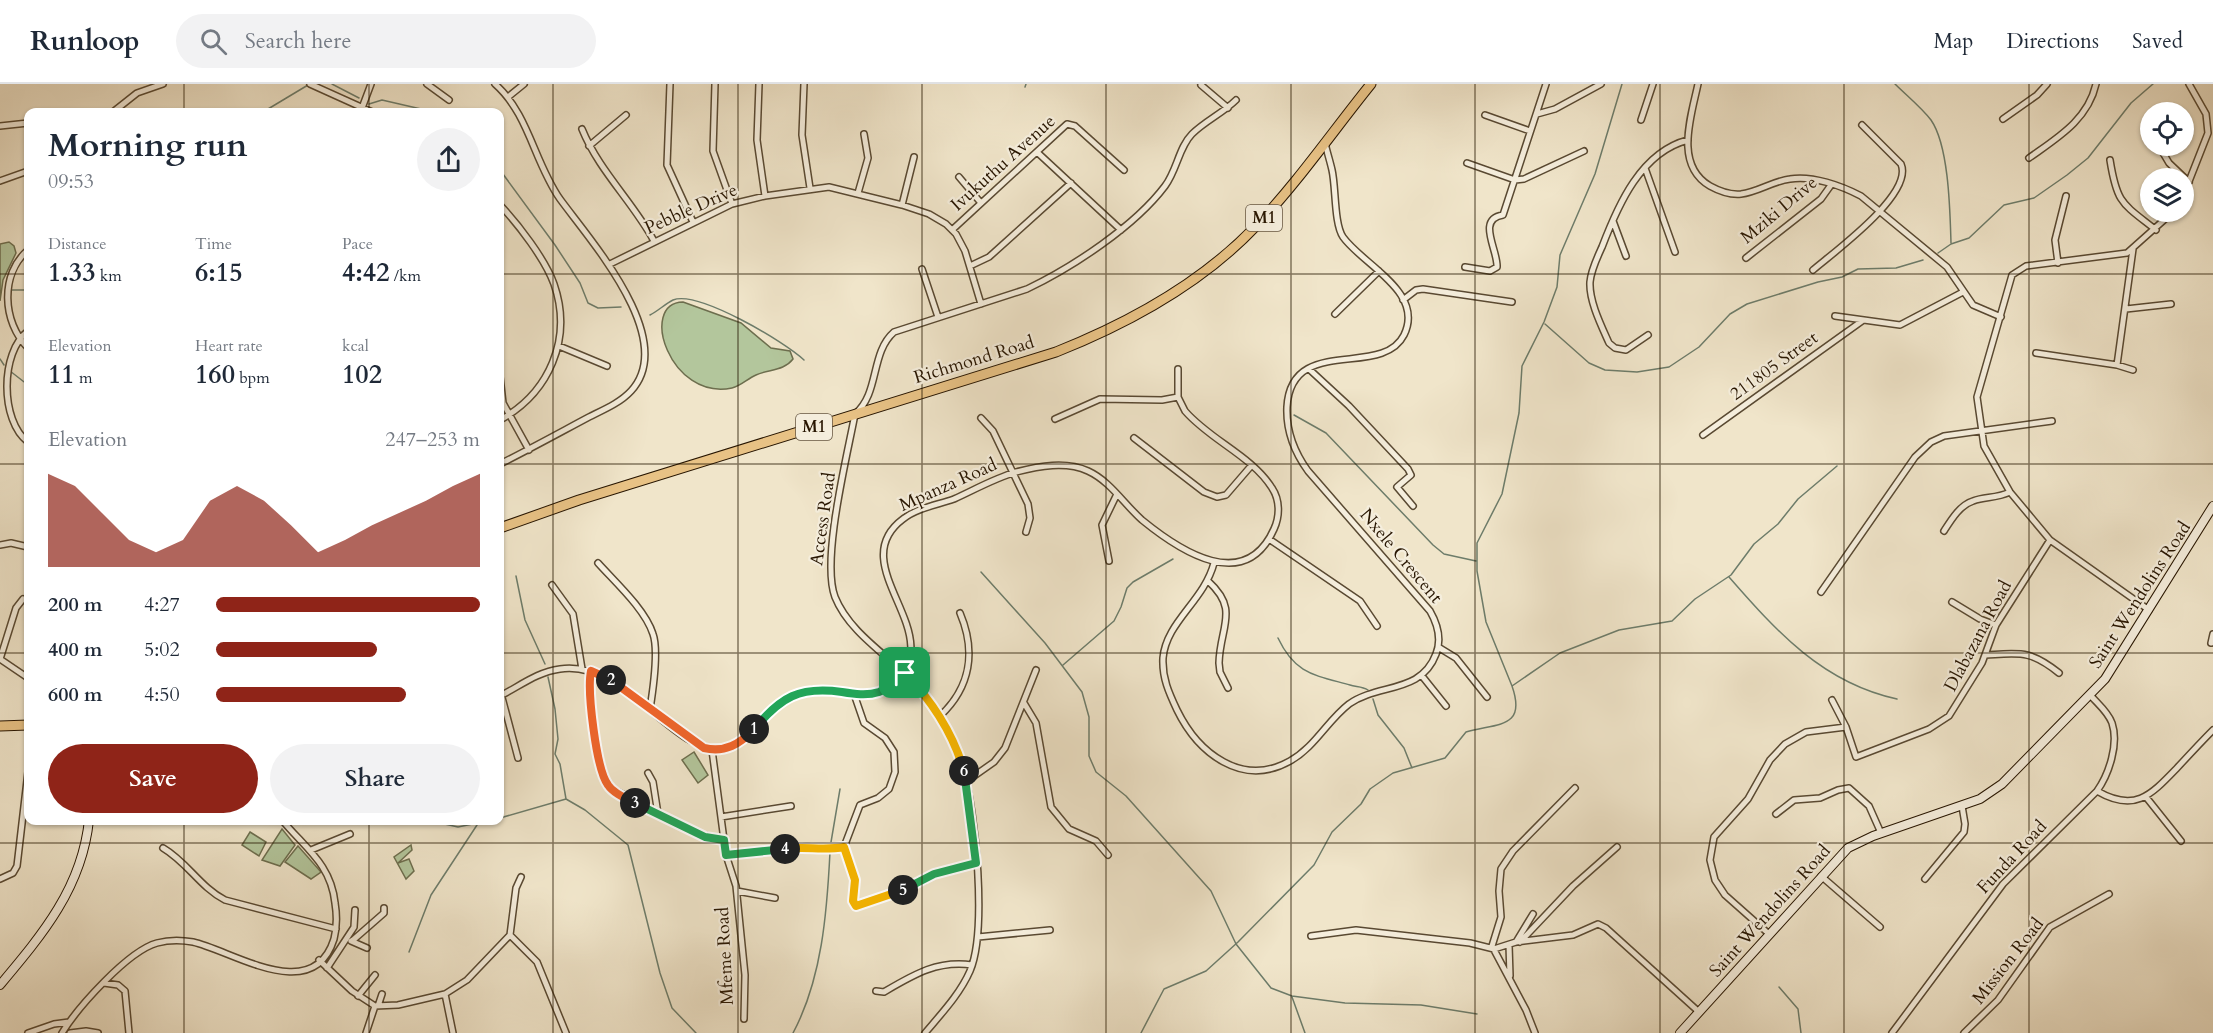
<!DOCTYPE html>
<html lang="en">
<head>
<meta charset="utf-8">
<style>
	:root { --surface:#fff; --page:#f2f2f3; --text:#1f2937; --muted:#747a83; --line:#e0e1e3; --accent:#8f2418 }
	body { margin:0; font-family:Cardo,serif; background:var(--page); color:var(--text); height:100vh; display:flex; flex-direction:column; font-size:22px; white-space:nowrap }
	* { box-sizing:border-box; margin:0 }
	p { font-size:20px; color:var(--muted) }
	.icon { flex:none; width:33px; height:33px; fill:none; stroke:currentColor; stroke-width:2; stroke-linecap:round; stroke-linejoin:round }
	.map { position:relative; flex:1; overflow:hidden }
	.side { position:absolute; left:24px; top:24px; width:480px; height:717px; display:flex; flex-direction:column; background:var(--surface); border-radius:12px; box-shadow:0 2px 4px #0004 }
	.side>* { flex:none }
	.buttons { position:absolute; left:2140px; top:18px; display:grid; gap:12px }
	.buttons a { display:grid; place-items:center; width:54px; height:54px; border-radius:50%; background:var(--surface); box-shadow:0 2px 4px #0004; font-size:30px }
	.pin { position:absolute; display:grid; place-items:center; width:51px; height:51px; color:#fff; margin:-26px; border-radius:12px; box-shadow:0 3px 9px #0006 }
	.km { position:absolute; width:30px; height:30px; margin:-15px; border-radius:50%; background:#222; color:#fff; font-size:16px; line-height:30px; text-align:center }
	.round { display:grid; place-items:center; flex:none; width:63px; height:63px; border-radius:32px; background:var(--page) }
	.overview { display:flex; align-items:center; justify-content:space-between; height:102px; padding:0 24px }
	h1 { font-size:33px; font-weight:700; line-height:45px }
	.figures { display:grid; grid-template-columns:repeat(3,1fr); gap:9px; height:102px; padding:6px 24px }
	.figures div { display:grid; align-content:center }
	.figures b { font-size:26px; font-weight:700 }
	.figures small { font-size:16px; font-weight:400 }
	.figures p { font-size:16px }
	.chart { height:168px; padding:12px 24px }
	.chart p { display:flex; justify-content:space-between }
	.chart svg { width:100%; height:108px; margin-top:6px; fill:var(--accent); opacity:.7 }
	.cta { display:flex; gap:12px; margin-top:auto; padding:12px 24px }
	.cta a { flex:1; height:69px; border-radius:36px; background:var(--accent); color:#fff; font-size:24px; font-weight:700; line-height:69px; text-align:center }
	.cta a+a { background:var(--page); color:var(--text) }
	ul { padding:0 24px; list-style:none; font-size:20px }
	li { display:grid; grid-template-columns:96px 72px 1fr; align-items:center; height:45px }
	li i { height:15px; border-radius:8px; background:var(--accent) }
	header { display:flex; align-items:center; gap:36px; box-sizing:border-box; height:84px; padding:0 30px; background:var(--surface); border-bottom:2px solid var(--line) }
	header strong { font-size:28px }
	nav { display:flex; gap:33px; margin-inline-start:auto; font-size:21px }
	.search { width:420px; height:54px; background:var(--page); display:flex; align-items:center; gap:15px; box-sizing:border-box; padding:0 21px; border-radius:33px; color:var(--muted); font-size:22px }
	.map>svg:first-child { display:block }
	.green { fill:#b3c69c; stroke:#6d6e4e; stroke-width:1.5 }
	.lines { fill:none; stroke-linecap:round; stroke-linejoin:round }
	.stream { stroke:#6d7c6a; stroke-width:1.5 }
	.street-casing { stroke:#594932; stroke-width:8 }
	.secondary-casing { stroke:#271500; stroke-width:10 }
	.highway-casing { stroke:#271500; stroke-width:11 }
	.street { stroke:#f5eedd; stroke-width:5 }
	.secondary { stroke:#f5eedd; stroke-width:8 }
	.highway { stroke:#e8c285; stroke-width:9 }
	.split-1-casing { stroke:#fff; stroke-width:12 }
	.split-2-casing { stroke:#fff; stroke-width:12 }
	.split-3-casing { stroke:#fff; stroke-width:12 }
	.split-4-casing { stroke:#fff; stroke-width:12 }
	.split-5-casing { stroke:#fff; stroke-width:12 }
	.split-6-casing { stroke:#fff; stroke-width:12 }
	.split-7-casing { stroke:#fff; stroke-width:12 }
	.split-1 { stroke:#22a559; stroke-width:8 }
	.split-2 { stroke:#f0652b; stroke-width:8 }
	.split-3 { stroke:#f0652b; stroke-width:8 }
	.split-4 { stroke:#22a559; stroke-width:8 }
	.split-5 { stroke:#f5b400; stroke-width:8 }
	.split-6 { stroke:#22a559; stroke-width:8 }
	.split-7 { stroke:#f5b400; stroke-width:8 }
	.grid { fill:none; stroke:#271500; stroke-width:1.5; stroke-opacity:0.55 }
	.labels { text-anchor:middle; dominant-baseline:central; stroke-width:4.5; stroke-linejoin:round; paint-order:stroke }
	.shield { fill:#f5eedd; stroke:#655642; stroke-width:1.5 }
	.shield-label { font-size:16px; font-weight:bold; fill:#271500 }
	.street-label { font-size:18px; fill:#271500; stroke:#f5eedd }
</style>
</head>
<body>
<header>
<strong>Runloop</strong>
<div class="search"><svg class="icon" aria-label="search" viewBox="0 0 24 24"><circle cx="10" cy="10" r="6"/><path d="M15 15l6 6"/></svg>Search here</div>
<nav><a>Map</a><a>Directions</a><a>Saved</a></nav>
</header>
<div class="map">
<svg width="2213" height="949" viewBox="0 0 2213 949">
	<rect width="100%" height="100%" fill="#f0e5ca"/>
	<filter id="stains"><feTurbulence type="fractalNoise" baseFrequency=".00333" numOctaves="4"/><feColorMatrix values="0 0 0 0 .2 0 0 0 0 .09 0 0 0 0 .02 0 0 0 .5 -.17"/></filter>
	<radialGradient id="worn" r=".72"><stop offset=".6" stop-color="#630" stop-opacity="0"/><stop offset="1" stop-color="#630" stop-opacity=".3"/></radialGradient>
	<!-- green -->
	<path class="green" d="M 9,158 L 14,162 L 16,169 L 3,196 L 0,217 L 0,160 Z
		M 683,218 L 741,239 L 771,264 L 790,267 L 793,275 C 784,287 769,285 756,291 C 747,295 741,302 732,304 C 670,317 638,219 683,218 Z
		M 694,668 L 708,691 L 698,699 L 682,676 Z
		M 282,745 L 295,761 L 280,782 L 262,776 Z
		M 250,748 L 266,758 L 259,772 L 242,761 Z
		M 411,761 L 412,766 L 398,779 L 409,775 L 414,787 L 406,795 L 394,773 Z
		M 298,762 L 321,788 L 311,795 L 285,778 Z"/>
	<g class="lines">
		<!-- stream -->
		<path class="stream" d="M 332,0 L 359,14
			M 1895,0 C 1906,11 1921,23 1931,36 C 1949,62 1950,127 1951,159
			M 1025,3 L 1026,0
			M 369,20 L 382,16 L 434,28
			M 263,28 L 308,1
			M 500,86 L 555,161 L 580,199 L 588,219 L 598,224 L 621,223
			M 1938,169 L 1951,160 L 1969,154 L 2004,121 L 2034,114 L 2067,91 L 2088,74 L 2131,19 L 2153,0
			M 12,206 L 28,206
			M 650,231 C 658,227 665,220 673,216 C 698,206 785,258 804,276
			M 1545,240 L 1589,279 L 1605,286 L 1637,288 L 1669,283 L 1699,263 L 1730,230 L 1747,220 L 1818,198 L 1842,193 L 1858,185 L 1896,184 L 1923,176
			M 0,275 L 4,281
			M 10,287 L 28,301
			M 1294,331 L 1326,349 L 1433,461 L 1444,470 L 1476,477
			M 981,488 L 1045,559 L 1082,608 L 1089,633 L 1089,672 L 1096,688 L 1126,712 L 1211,807 L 1236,860 L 1271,904 L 1292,912 L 1345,919 L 1421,921 L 1477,930
			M 516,492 L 525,536 L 545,580
			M 1729,493 C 1777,548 1823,599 1897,615
			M 1278,554 C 1295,590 1314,591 1350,601 C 1356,603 1362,602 1368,606
			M 1063,581 L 1114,537 L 1121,523 L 1127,504 L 1133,498 L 1173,475
			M 548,593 L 555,625 L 558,655 L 555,670 L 560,680 L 566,715
			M 1512,602 L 1486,538 L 1477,487 L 1477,459 L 1502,410 L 1519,329 L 1522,282 L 1544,238 L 1557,203 L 1560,171 L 1595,90 L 1622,0
			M 1373,615 L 1378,631 L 1404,664 L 1412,684
			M 500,734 L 566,715 L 585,726 L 628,761 L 660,889 L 672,924 L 696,949
			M 427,736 L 458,743 L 492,736
			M 830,764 L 840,705
			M 409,868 L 431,811 L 477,741
			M 1779,903 L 1798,925 L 1801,949
			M 1292,913 L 1305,949
			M 793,949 C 822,895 827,828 830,768
			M 1141,949 L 1164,905 L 1206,887 L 1238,858 L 1314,781 L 1332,748 L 1361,720 L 1370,705 L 1393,689 L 1445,674 L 1466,648 C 1497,639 1527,645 1512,602 L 1560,569 L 1619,546 L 1672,537 L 1695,515 L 1731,491 L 1754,460 L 1778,440 L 1798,415 L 1837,382"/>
		<!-- street casing -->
		<g class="street-casing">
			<path id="street" d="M 310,0 L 372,28
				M 427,0 L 449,16
				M 495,0 C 529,30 534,78 560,115 C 589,155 679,255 631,307 C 620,319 603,326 589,333 C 559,349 530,365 500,380
				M 670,0 L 667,81 L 693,138
				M 715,0 L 713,67 L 732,120
				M 759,0 L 757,56 L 765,112
				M 804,0 L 802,51 L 810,104
				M 1698,0 C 1691,33 1674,81 1710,102 C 1719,107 1730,111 1741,110 C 1758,108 1773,97 1790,95 C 1812,91 1842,102 1861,112 L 1947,183 L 1973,221 L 2001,233
				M 1201,1 L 1228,24
				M 508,13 L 524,0
				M 362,24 L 371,0
				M 113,28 L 137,9 L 163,0
				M 1537,30 L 1555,25 L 1601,0
				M 1485,31 L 1530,47
				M 2003,35 L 2037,11 L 2047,0
				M 1641,36 L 1653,0
				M 0,42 L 28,39
				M 582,45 C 599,87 633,118 654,157
				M 589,62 L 626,31
				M 2159,62 L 2169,79 L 2189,98
				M 1038,69 L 1121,146
				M 2029,74 C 2057,54 2088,36 2096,0
				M 2110,76 C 2117,120 2122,119 2156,146
				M 1467,79 L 1515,96 L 1524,95 L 1584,67
				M 1645,84 L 1675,168
				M 959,93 L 981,119
				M 0,97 L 28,87
				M 858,109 L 868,74 L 864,50
				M 2184,110 L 2208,49 L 2206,30 L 2189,0
				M 500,121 C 518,140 545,175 554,200 C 573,255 549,309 500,336
				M 902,121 L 914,73
				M 1613,137 L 1626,172
				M 952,146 L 1067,40 L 1075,42 L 1124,86
				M 28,166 C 0,190 2,238 28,264
				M 1746,174 L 1821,115 L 1831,101
				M 2058,179 L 2055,156 L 2066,112
				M 610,180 L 732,120 L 765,112 L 829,103 L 902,121 L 929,130 L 946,140 L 956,150 L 965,167 L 981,220
				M 970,182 L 989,173 L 1071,99
				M 1465,183 L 1490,187 L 1497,183 C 1498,166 1476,135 1503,131 L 1546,0
				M 922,185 L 938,233
				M 1813,186 C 1834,168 1914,110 1901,80 L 1862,41
				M 1403,216 L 1416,206 L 1423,205 L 1512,218
				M 2126,225 L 2171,220
				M 1335,230 L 1379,187
				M 1835,232 L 1900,241 L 1963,208
				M 28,247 C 0,268 0,337 28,358
				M 1648,251 L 1626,266 L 1615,264 L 1609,259 C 1601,241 1589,217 1590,198 C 1591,186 1597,174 1602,163 C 1618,121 1641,68 1688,56
				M 559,262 L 607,282
				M 2036,269 L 2117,281 L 2133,286
				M 2117,281 L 2133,165
				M 1309,285 L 1349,322 L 1408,385 L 1411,391 L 1397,403 L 1413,422
				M 500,293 L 503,319 L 529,366
				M 981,334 L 993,347 L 1028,420 L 1030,434 L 1026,448
				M 1055,335 L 1100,315 L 1162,316 L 1178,313
				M 1703,351 L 1862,237
				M 1134,354 L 1204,408 L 1217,413 L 1226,411 L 1251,382
				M 1944,447 C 1951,436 1960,421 1973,417 C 1985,412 1995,415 2010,408
				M 1269,455 L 1360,517 L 1377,542
				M 0,461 L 11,459 L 28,463
				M 1109,477 L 1102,441 L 1117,410
				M 598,479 C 615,498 645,525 653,550 C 659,567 653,606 650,625
				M 1214,479 C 1204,517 1166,538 1163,574 C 1162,594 1169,609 1177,626 C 1198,669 1242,704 1290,677 C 1315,663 1327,637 1349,620 C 1379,599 1421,610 1436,570 C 1442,555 1438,541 1430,527 L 1308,387 C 1295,369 1286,346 1287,323 C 1291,250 1382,295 1404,251 C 1425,208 1363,181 1343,153 C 1334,140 1336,103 1332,86 C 1330,77 1327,68 1325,59
				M 1208,497 C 1240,526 1220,542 1219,579 L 1220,588 L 1228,604
				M 552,501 L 573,530 L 582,585
				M 1821,508 L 1915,373 L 1931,358 L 1944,352 L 2052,337
				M 1952,518 L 1980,535 L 1996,541
				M 2149,526 L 2050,456 L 2010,408 L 1984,362 L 1977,313 L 2012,191 L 2026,182 L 2127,169 L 2173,128
				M 2211,559 L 2213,550
				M 1438,563 L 1456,574 L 1487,613
				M 1986,571 C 2021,569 2030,566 2059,589
				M 0,575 L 16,524 L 23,515
				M 0,575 L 28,594
				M 591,587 C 585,613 595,680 609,703 L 697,749 L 724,756
				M 1422,592 L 1446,622
				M 500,606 L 518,674
				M 500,612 C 520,602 537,588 560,585 C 627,575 675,675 725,664 C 754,658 764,622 791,612 C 800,608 811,605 821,605 C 843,605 867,617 887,604 C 959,554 839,483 903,435 C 917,424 937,421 954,415 C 974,406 995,394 1016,388 C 1039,382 1066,377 1088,387 C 1110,397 1124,420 1142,436 C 1180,467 1245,510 1274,445 C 1280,432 1280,416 1272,404 C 1252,372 1210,356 1185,327 L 1178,313 L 1178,285
				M 1832,616 L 1846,643 L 1856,673 L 1929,645 L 1949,632 L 1982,579 L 1996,541 L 2050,456
				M 1024,619 L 1036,639 L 1051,723 L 1069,745 L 1096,757 L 1108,771
				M 940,632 C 971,603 976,567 960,529
				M 712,666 L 726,771 L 736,802 L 745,891 L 744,935
				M 648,689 L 653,698 L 658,730
				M 967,697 L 994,678 L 1005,664 L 1036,586
				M 2097,707 C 2135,729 2151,711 2177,684 C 2189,671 2201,658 2213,646
				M 2146,713 L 2181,757
				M 1776,730 L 1794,716 L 1820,714 L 1838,706 L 1849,704 L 1869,722 L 1881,749
				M 721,733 L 791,722
				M 844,763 L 855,796 L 853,817 L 856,822 L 924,797 L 934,790 L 976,779
				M 163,764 C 187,778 200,803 225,816 L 336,845
				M 311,766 L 350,750
				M 726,771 L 805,762 L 830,766 L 844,763 L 860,721 L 878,714 L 889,705 L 895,688 L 894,668 L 885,654 L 864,639 L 854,610
				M 1821,792 L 1880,843
				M 0,795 L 13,789 L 17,782 L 28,688
				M 1925,795 L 1964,748 L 1965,740 L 1962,722
				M 737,807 L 775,814
				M 1769,850 L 1725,811 L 1715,796 L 1710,776 L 1714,753 L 1748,715 L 1770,676 L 1785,660 L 1806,648 L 1846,643
				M 510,851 L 537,878 L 566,949
				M 1311,852 L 1356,846 L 1470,859 L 1494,865 L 1516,858 L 1573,851 L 1598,840 L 1606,844 L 1699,928
				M 978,853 L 1050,846
				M 351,857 L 367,864
				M 352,857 L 384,829 L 384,824
				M 1516,858 L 1533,830
				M 1520,858 L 1573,802 L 1617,763
				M 1509,861 L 1510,892
				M 319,876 L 352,907 L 375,922 L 398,921 L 445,910 L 467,896 L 510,851 L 516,804 L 521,793
				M 327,884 L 354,843 L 355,826
				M 104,899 L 118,901 L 125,907 L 129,949
				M 876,907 L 884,908 C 913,891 937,876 972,881
				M 445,910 L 453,949
				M 358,912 L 375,891
				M 378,922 L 382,910
				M 28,949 L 54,940 L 69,938
				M 62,949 C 78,923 128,867 157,859 C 168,856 182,856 193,858 C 233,867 313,922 334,855 C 337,843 337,831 335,819 C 331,780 305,764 282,736
				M 70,949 L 86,947 L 98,949
				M 366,949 L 375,922
				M 925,949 C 941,930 960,910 970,887 C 987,847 976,728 963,685 C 955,658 942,632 924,609 C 898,577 851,553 835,513 C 821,476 847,373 855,330 C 880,309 870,269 894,248 L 1027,205 C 1073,183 1135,142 1165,102 C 1177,86 1179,63 1192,50 C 1205,37 1223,29 1236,16
				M 1535,949 L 1526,926 L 1492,862 L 1501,833 L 1499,807 L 1501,785 L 1513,767 L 1575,704
				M 1892,949 L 2003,800 L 2097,707 C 2109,690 2119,660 2112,639 C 2108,628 2098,620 2091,612
				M 1964,949 L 1998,916 L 2050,843 L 2109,810"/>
		</g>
		<!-- secondary casing -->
		<g class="secondary-casing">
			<path id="secondary" d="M 0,901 C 42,851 82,804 89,736
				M 1680,949 L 1848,764 L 1873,752 L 1980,715 L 2002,700 L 2105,595 L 2213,422"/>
		</g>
		<!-- highway casing -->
		<g class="highway-casing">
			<path id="highway" d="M 500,444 L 579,416 L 1056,268 C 1129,239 1201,200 1256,142 C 1298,98 1333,47 1371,0
				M 0,642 L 28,641"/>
		</g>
		<!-- street -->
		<use href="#street" class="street"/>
		<!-- secondary -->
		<use href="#secondary" class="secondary"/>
		<!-- highway -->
		<use href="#highway" class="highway"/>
	</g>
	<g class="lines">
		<!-- split-1 casing -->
		<g class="split-1-casing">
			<path id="split-1" d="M 754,645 C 781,613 799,602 842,608 C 854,610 867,612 879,608 C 889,604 897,596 905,589"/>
		</g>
		<!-- split-2 casing -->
		<g class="split-2-casing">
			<path id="split-2" d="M 611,596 L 704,664 C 725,669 740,660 754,645"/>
		</g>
		<!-- split-3 casing -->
		<g class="split-3-casing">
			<path id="split-3" d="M 611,596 L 591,587 C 587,606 596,685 608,701 C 613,709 625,714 635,719"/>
		</g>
		<!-- split-4 casing -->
		<g class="split-4-casing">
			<path id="split-4" d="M 635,719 L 705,753 L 724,756 L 726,771 L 785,765"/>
		</g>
		<!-- split-5 casing -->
		<g class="split-5-casing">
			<path id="split-5" d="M 785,765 C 805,762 824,767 844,763 L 855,796 L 853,817 L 856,822 L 903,806"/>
		</g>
		<!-- split-6 casing -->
		<g class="split-6-casing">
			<path id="split-6" d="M 903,806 L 934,790 L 976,779 L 964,687"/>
		</g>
		<!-- split-7 casing -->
		<g class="split-7-casing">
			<path id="split-7" d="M 905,589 C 932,617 953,649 964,687"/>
		</g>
		<!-- split-1 -->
		<use href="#split-1" class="split-1"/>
		<!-- split-2 -->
		<use href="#split-2" class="split-2"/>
		<!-- split-3 -->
		<use href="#split-3" class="split-3"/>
		<!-- split-4 -->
		<use href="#split-4" class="split-4"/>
		<!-- split-5 -->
		<use href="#split-5" class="split-5"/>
		<!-- split-6 -->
		<use href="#split-6" class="split-6"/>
		<!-- split-7 -->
		<use href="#split-7" class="split-7"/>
	</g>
	<!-- grid -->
	<path class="grid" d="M 184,0 L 184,28M 369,0 L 369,28M 553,0 L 553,949M 738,0 L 738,949M 922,0 L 922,949M 1106,0 L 1106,949M 1291,0 L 1291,949M 1475,0 L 1475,949M 1660,0 L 1660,949M 1844,0 L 1844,949M 2029,0 L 2029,949M 0,190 L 28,190M 500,190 L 2213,190M 0,380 L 28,380M 500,380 L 2213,380M 0,569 L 28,569M 500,569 L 2213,569M 184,736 L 184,949M 369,736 L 369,949M 0,759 L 2213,759"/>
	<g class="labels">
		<!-- shield labels -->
		<g class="shield">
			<rect x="1246" y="121" width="36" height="26" rx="4.5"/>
			<rect x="796" y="330" width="36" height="26" rx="4.5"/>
		</g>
		<g class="shield-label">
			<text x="1264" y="134">M1</text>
			<text x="814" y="343">M1</text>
		</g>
		<!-- street labels -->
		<g class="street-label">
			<text transform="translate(1003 79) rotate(-42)">Ivukuthu Avenue</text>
			<text transform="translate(691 125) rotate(-24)">Pebble Drive</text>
			<text transform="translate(1779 126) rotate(-40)">Mziki Drive</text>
			<text transform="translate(974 276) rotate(-17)">Richmond Road</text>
			<text transform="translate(1774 282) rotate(-36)">211805 Street</text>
			<text transform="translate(948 401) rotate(-24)">Mpanza Road</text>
			<text transform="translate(823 435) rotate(-82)">Access Road</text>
			<text transform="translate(1401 472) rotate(50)">Nxele Crescent</text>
			<text transform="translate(2140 511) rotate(-57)">Saint Wendolins Road</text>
			<text transform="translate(1978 552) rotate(-62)">Dlabazana Road</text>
			<text transform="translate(2012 773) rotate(-47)">Funda Road</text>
			<text transform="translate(1770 827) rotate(-48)">Saint Wendolins Road</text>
			<text transform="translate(725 872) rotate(-93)">Mfeme Road</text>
			<text transform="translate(2008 877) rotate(-52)">Mission Road</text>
		</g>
	</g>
	<rect width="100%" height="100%" filter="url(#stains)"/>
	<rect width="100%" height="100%" fill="url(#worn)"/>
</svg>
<div class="buttons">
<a><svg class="icon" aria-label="locate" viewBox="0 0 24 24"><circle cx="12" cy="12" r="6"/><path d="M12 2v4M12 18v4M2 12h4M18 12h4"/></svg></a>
<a><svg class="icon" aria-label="layers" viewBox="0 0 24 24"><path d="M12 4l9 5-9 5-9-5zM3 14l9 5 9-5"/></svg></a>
</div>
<div class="pin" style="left:905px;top:589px;background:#1e9e55"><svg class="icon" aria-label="arrive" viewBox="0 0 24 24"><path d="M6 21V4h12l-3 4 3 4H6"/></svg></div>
<b class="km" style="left:754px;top:645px">1</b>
<b class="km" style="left:611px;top:596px">2</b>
<b class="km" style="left:635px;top:719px">3</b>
<b class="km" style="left:785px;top:765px">4</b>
<b class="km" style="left:903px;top:806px">5</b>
<b class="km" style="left:964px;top:687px">6</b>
<section class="side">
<div class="overview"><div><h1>Morning run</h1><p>09:53</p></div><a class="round"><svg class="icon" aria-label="share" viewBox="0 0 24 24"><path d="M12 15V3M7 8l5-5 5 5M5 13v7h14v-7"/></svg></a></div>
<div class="figures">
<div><p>Distance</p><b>1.33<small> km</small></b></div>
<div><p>Time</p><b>6:15</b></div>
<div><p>Pace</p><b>4:42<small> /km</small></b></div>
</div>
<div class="figures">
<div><p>Elevation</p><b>11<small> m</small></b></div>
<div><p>Heart rate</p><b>160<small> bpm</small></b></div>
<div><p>kcal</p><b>102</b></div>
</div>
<div class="chart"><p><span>Elevation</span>247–253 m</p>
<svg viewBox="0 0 160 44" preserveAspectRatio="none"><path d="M0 44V6L10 11L20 22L30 33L40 38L50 33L60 17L70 11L80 17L90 27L100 38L110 33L120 27L130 22L140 17L150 11L160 6V44z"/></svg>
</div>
<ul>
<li><b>200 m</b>4:27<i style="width:100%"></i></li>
<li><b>400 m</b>5:02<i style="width:61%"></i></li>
<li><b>600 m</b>4:50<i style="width:72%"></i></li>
</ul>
<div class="cta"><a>Save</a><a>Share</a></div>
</section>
</div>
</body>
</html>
